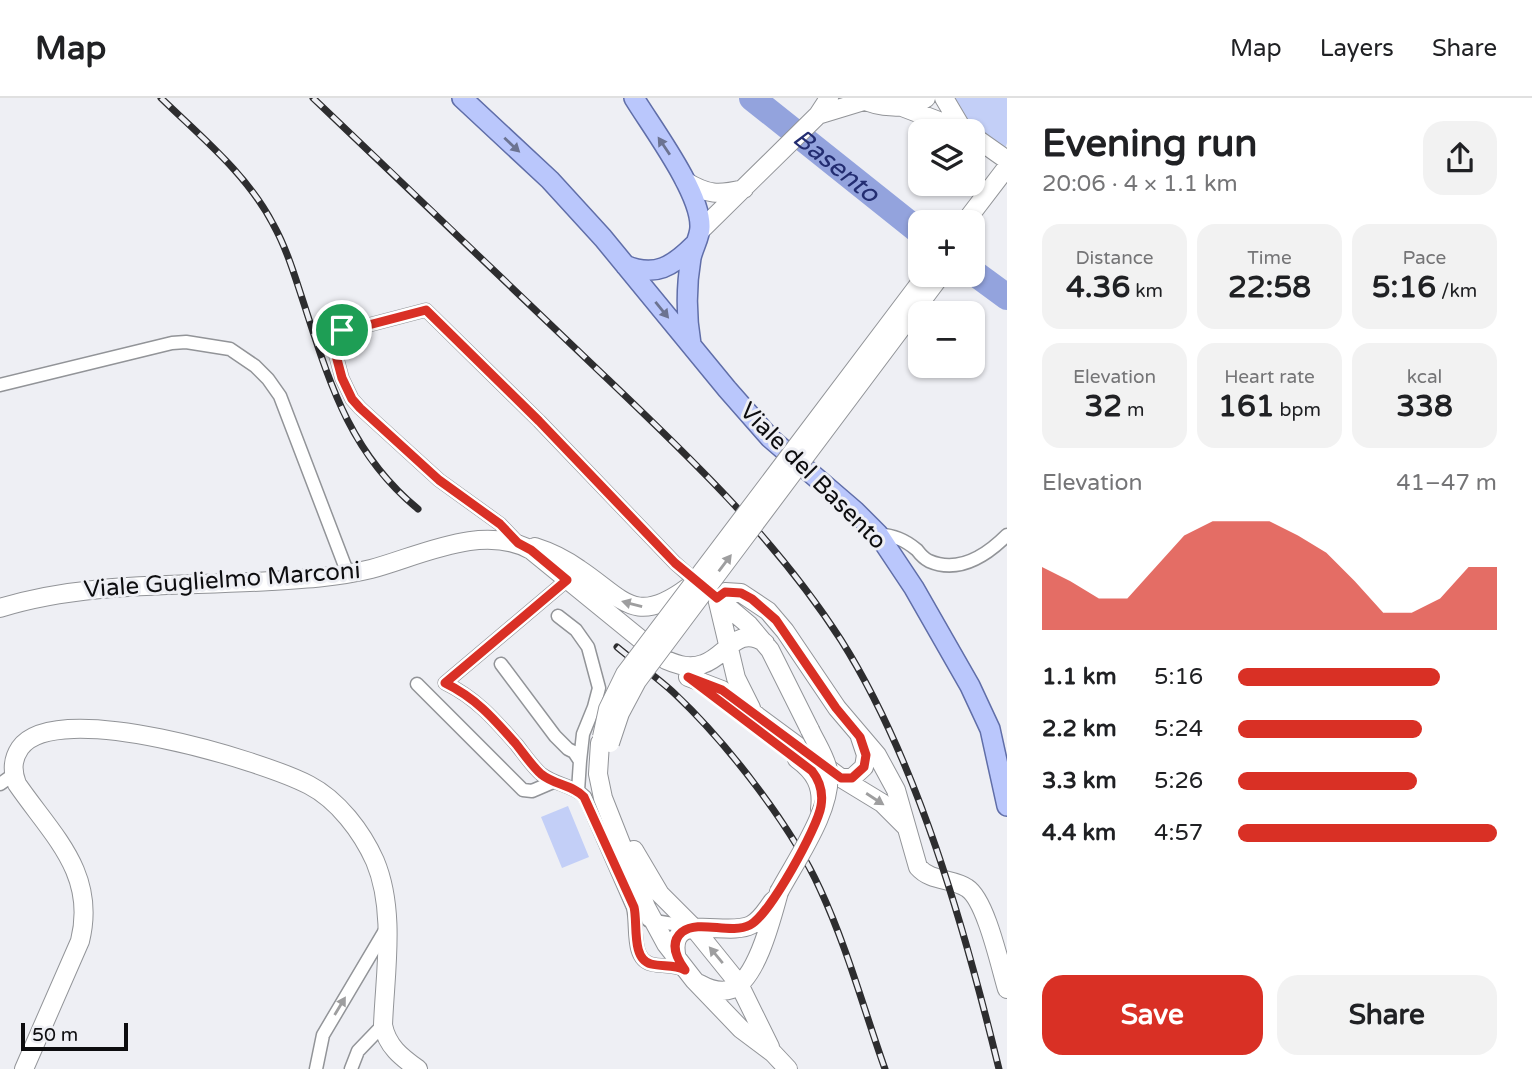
<!DOCTYPE html>
<html lang="en">
<head>
<meta charset="utf-8">
<style>
	:root { --surface:#fff; --page:#f2f2f2; --text:#202124; --muted:#757577; --line:#e0e0e0; --accent:#d93025 }
	body { margin:0; font-family:"Varela Round",sans-serif; background:var(--page); color:var(--text); height:100vh; display:flex; flex-direction:column; font-size:26px; white-space:nowrap }
	* { box-sizing:border-box; margin:0 }
	p { font-size:23px; color:var(--muted) }
	.icon { flex:none; width:38px; height:38px; fill:none; stroke:currentColor; stroke-width:2; stroke-linecap:round; stroke-linejoin:round }
	.map { position:relative; flex:1; overflow:hidden }
	.panel { display:flex; flex-direction:column; background:var(--surface); width:525px }
	.panel>* { flex:none }
	.fabs { position:absolute; left:908px; top:21px; display:grid; gap:14px }
	.fabs a { display:grid; place-items:center; width:77px; height:77px; border-radius:14px; background:var(--surface); box-shadow:0 2px 5px #0004; font-size:35px }
	.scale { position:absolute; left:21px; bottom:18px; width:107px; box-sizing:border-box; padding-left:7px; border:4px solid #0d0d0f; border-top:0; font-size:19px; line-height:24px; white-space:nowrap; color:#0d0d0f; -webkit-text-stroke:5px #eeeff4; paint-order:stroke }
	.pin { position:absolute; display:grid; place-items:center; width:60px; height:60px; color:#fff; margin:-30px; border:4px solid #fff; border-radius:50%; box-shadow:0 2px 7px #0007 }
	.round { display:grid; place-items:center; flex:none; width:74px; height:74px; border-radius:21px; background:var(--page) }
	.head { display:flex; align-items:center; justify-content:space-between; height:119px; padding:0 35px }
	h1 { font-size:38px; font-weight:800; line-height:52px }
	.metrics { display:grid; grid-template-columns:repeat(3,1fr); gap:10px; height:119px; padding:7px 35px }
	.metrics div { display:grid; align-content:center; border-radius:18px; background:var(--page); text-align:center }
	.metrics b { font-size:30px; font-weight:800 }
	.metrics small { font-size:19px; font-weight:400 }
	.metrics p { font-size:19px }
	.chart { height:196px; padding:14px 35px }
	.chart p { display:flex; justify-content:space-between }
	.chart svg { width:100%; height:126px; margin-top:7px; fill:var(--accent); opacity:.7 }
	.cta { display:flex; gap:14px; margin-top:auto; padding:14px 35px }
	.cta a { flex:1; height:80px; border-radius:21px; background:var(--accent); color:#fff; font-size:28px; font-weight:800; line-height:80px; text-align:center }
	.cta a+a { background:var(--page); color:var(--text) }
	ul { padding:0 35px; list-style:none; font-size:23px }
	li { display:grid; grid-template-columns:112px 84px 1fr; align-items:center; height:52px }
	li i { height:18px; border-radius:9px; background:var(--accent) }
	header { display:flex; align-items:center; gap:42px; box-sizing:border-box; height:98px; padding:0 35px; background:var(--surface); border-bottom:2px solid var(--line) }
	header strong { font-size:33px }
	nav { display:flex; gap:38px; margin-inline-start:auto; font-size:24px }
	main { display:flex; flex:1; min-height:0 }
	.map>svg:first-child { display:block }
	.green { fill:#c3cff7 }
	.lines { fill:none; stroke-linecap:round; stroke-linejoin:round }
	.river { stroke:#93a3dd; stroke-width:26 }
	.street-casing { stroke:#929498; stroke-width:15 }
	.secondary-casing { stroke:#929498; stroke-width:20 }
	.primary-casing { stroke:#606ea8; stroke-width:22 }
	.street { stroke:#fff; stroke-width:12 }
	.secondary { stroke:#fff; stroke-width:18 }
	.primary { stroke:#bac7fc; stroke-width:19 }
	.rail-casing { stroke:#2d2d2f; stroke-width:7 }
	.rail { stroke:#eeeff4; stroke-width:4.5; stroke-dasharray:13; stroke-linecap:butt }
	.secondary-bridge-casing { stroke:#929498; stroke-width:20; stroke-linecap:butt }
	.secondary-bridge { stroke:#fff; stroke-width:18 }
	.oneway { fill:#6c7391 }
	.oneway2 { fill:#9e9e9f }
	.route-casing { stroke:#fff; stroke-width:14 }
	.route { stroke:#d93025; stroke-width:9 }
	.labels { text-anchor:middle; dominant-baseline:central; stroke-width:6; stroke-linejoin:round; paint-order:stroke }
	.street-label { font-size:24px; fill:#0d0d0f; stroke:#eeeff4 }
	.water-label { font-size:26px; font-style:italic; fill:#232d71; stroke:#eeeff4 }
</style>
</head>
<body>
<header>
<strong>Map</strong>
<nav><a>Map</a><a>Layers</a><a>Share</a></nav>
</header>
<main>
<div class="map">
<svg width="1007" height="971" viewBox="0 0 1007 971">
	<rect width="100%" height="100%" fill="#eeeff4"/>
	<!-- green -->
	<path class="green" d="M 950,0 L 1007,0 L 1007,45 L 1005,51 L 964,21 Z
		M 568,708 L 589,759 L 562,770 L 541,719 Z"/>
	<g class="lines">
		<!-- river -->
		<g class="river">
			<path id="s1" d="M 752,0 L 920,134"/>
			<path d="M 973,174 L 1007,199"/>
		</g>
		<!-- street casing -->
		<g class="street-casing">
			<path id="street" d="M 0,287 L 172,245 L 186,244 L 230,251 L 255,268 L 268,281 L 280,298 L 348,476
				M 878,436 C 894,438 904,441 917,452 C 920,456 925,461 929,463 C 959,476 987,457 1007,437
				M 518,445 L 500,426 L 439,382 L 360,310 L 352,301 L 342,280 L 334,250 L 334,238 L 338,235 L 426,212 L 539,323 L 675,465 L 700,487
				M 567,482 L 445,585 C 476,600 494,621 516,646 C 524,656 532,668 541,676 C 555,687 573,687 585,699 L 633,809 C 638,825 630,861 651,866 C 663,869 674,866 685,872
				M 558,518 L 576,532 L 588,549 L 599,590 L 594,609 L 583,636 L 580,663
				M 501,566 L 555,638 L 568,651 L 574,654 L 580,663 L 578,693
				M 417,586 L 523,692 L 532,693 L 553,684
				M 0,686 L 13,677
				M 648,822 L 692,829
				M 316,971 L 323,937 L 387,829
				M 351,971 L 358,953 L 383,927"/>
		</g>
		<!-- secondary casing -->
		<g class="secondary-casing">
			<path id="secondary" d="M 859,0 C 878,10 909,13 926,0
				M 944,0 L 963,32
				M 902,9 L 965,33
				M 818,17 L 864,3
				M 973,38 L 1007,62
				M 685,83 C 708,97 718,97 744,91
				M 965,124 L 1007,69
				M 701,132 L 818,17 L 829,0
				M 535,449 C 551,454 565,461 579,471 C 623,500 634,529 687,490
				M 717,500 L 725,494 L 741,495 L 768,513 L 785,533 L 837,610 L 877,657 L 896,692 L 918,769 C 931,784 952,780 967,790 C 986,802 1000,868 1007,891
				M 717,500 L 749,527 L 770,552 L 810,632
				M 717,500 L 736,580 L 751,610
				M 0,510 C 87,483 180,489 271,483 C 304,481 338,479 371,471 C 420,458 482,425 531,452 L 666,562 C 678,567 690,571 703,566 C 726,559 737,526 765,545
				M 688,579 L 722,592 L 841,680 L 882,705 L 905,728
				M 600,645 L 598,676 L 603,700 L 646,809 L 666,846 L 694,882 L 741,931 L 773,955 L 788,971
				M 797,661 C 815,674 823,688 820,711
				M 841,680 L 852,680 L 864,669 L 866,657 L 860,639
				M 634,752 L 660,796 L 693,829 L 739,886 L 770,949
				M 677,861 C 665,810 726,840 751,827 C 761,822 766,812 773,803
				M 700,886 C 709,891 721,895 732,891 C 757,881 772,819 779,794
				M 24,971 L 80,843 C 97,775 52,737 17,686 C 12,673 12,662 20,650 C 55,599 263,663 309,687 C 338,702 362,734 375,763 C 396,813 385,874 383,927 C 387,948 401,959 418,971"/>
		</g>
		<!-- primary casing -->
		<g class="primary-casing">
			<path id="primary" d="M 462,0 L 550,82 L 603,140 L 727,291 L 770,340 L 855,413 L 878,436 L 914,490 L 970,588 L 990,631 L 1007,708
				M 634,0 C 653,31 701,95 700,129 C 700,139 693,150 691,160 C 686,189 686,217 691,246
				M 625,167 C 655,180 673,168 694,147"/>
		</g>
		<!-- street -->
		<use href="#street" class="street"/>
		<!-- secondary -->
		<use href="#secondary" class="secondary"/>
		<!-- primary -->
		<use href="#primary" class="primary"/>
		<!-- rail casing -->
		<g class="rail-casing">
			<path id="rail" d="M 161,0 C 201,39 247,76 273,126 C 287,151 295,179 304,206 C 330,286 350,355 418,411
				M 313,0 C 408,90 502,180 596,270 C 685,355 774,438 841,542 C 918,664 965,832 999,971
				M 617,549 C 636,565 657,579 675,596 C 726,644 791,727 820,791 C 847,849 864,912 885,971"/>
		</g>
		<!-- rail -->
		<use href="#rail" class="rail"/>
		<!-- secondary-bridge casing -->
		<g class="secondary-bridge-casing">
			<path id="secondary-bridge" d="M 602,639 L 608,611 L 625,576 L 926,177
				M 610,645 L 620,615 L 637,583 L 941,177
				M 779,794 C 796,762 834,709 828,672 C 825,658 816,645 810,632"/>
		</g>
		<!-- secondary-bridge -->
		<use href="#secondary-bridge" class="secondary-bridge"/>
	</g>
	<!-- one-way arrows -->
	<defs><path id="oneway-solid" d="M-6-.8H1V-3.2L6.5 0L1 3.2V.8H-6Z" transform="scale(1.75)"/></defs>
	<g class="oneway">
		<use href="#oneway-solid" transform="translate(512 47) rotate(43)"/>
		<use href="#oneway-solid" transform="translate(664 48) rotate(-124)"/>
		<use href="#oneway-solid" transform="translate(662 212) rotate(51)"/>
	</g>
	<g class="oneway2">
		<use href="#oneway-solid" transform="translate(725 465) rotate(-53)"/>
		<use href="#oneway-solid" transform="translate(632 506) rotate(-165)"/>
		<use href="#oneway-solid" transform="translate(875 701) rotate(33)"/>
		<use href="#oneway-solid" transform="translate(716 857) rotate(-130)"/>
		<use href="#oneway-solid" transform="translate(340 908) rotate(-59)"/>
	</g>
	<g class="lines">
		<!-- route casing -->
		<g class="route-casing">
			<path id="route" d="M 426,212 L 539,323 L 675,465 L 717,500 L 725,494 L 741,495 L 752,501 L 776,522 L 836,610 L 860,639 L 866,657 L 864,669 L 852,680 L 841,680 L 722,592 L 688,579 L 812,673 C 820,683 823,696 821,708 C 818,729 769,818 750,827 C 730,837 699,821 682,834 C 669,845 677,861 685,872 C 674,866 663,869 651,866 C 631,861 638,825 634,809 L 584,699 C 573,687 554,687 541,676 C 532,668 524,656 516,646 C 494,621 476,600 445,585 L 567,482 L 531,452 L 518,445 L 500,426 L 439,382 L 360,310 L 352,301 L 342,280 L 334,250 L 334,238 L 338,235 Z"/>
		</g>
		<!-- route -->
		<use href="#route" class="route"/>
	</g>
	<g class="labels">
		<!-- street labels -->
		<g class="street-label">
			<text transform="translate(813 378) rotate(45)">Viale del Basento</text>
			<text transform="translate(222 482) rotate(-4)">Viale Guglielmo Marconi</text>
		</g>
		<!-- water labels -->
		<g class="water-label">
			<text stroke="none"><textPath href="#s1" startOffset="108">Basento</textPath></text>
		</g>
	</g>
</svg>
<div class="fabs">
<a><svg class="icon" aria-label="layers" viewBox="0 0 24 24"><path d="M12 4l9 5-9 5-9-5zM3 14l9 5 9-5"/></svg></a>
<a>+</a>
<a>−</a>
</div>
<div class="scale">50 m</div>
<div class="pin" style="left:342px;top:232px;background:#1e9e55"><svg class="icon" aria-label="arrive" viewBox="0 0 24 24"><path d="M6 21V4h12l-3 4 3 4H6"/></svg></div>
</div>
<section class="panel">
<div class="head"><div><h1>Evening run</h1><p>20:06 · 4 × 1.1 km</p></div><a class="round"><svg class="icon" aria-label="share" viewBox="0 0 24 24"><path d="M12 15V3M7 8l5-5 5 5M5 13v7h14v-7"/></svg></a></div>
<div class="metrics">
<div><p>Distance</p><b>4.36<small> km</small></b></div>
<div><p>Time</p><b>22:58</b></div>
<div><p>Pace</p><b>5:16<small> /km</small></b></div>
</div>
<div class="metrics">
<div><p>Elevation</p><b>32<small> m</small></b></div>
<div><p>Heart rate</p><b>161<small> bpm</small></b></div>
<div><p>kcal</p><b>338</b></div>
</div>
<div class="chart"><p><span>Elevation</span>41–47 m</p>
<svg viewBox="0 0 160 44" preserveAspectRatio="none"><path d="M0 44V22L10 27L20 33L30 33L40 22L50 11L60 6L70 6L80 6L90 11L100 17L110 27L120 38L130 38L140 33L150 22L160 22V44z"/></svg>
</div>
<ul>
<li><b>1.1 km</b>5:16<i style="width:78%"></i></li>
<li><b>2.2 km</b>5:24<i style="width:71%"></i></li>
<li><b>3.3 km</b>5:26<i style="width:69%"></i></li>
<li><b>4.4 km</b>4:57<i style="width:100%"></i></li>
</ul>
<div class="cta"><a>Save</a><a>Share</a></div>
</section>
</main>
</body>
</html>
